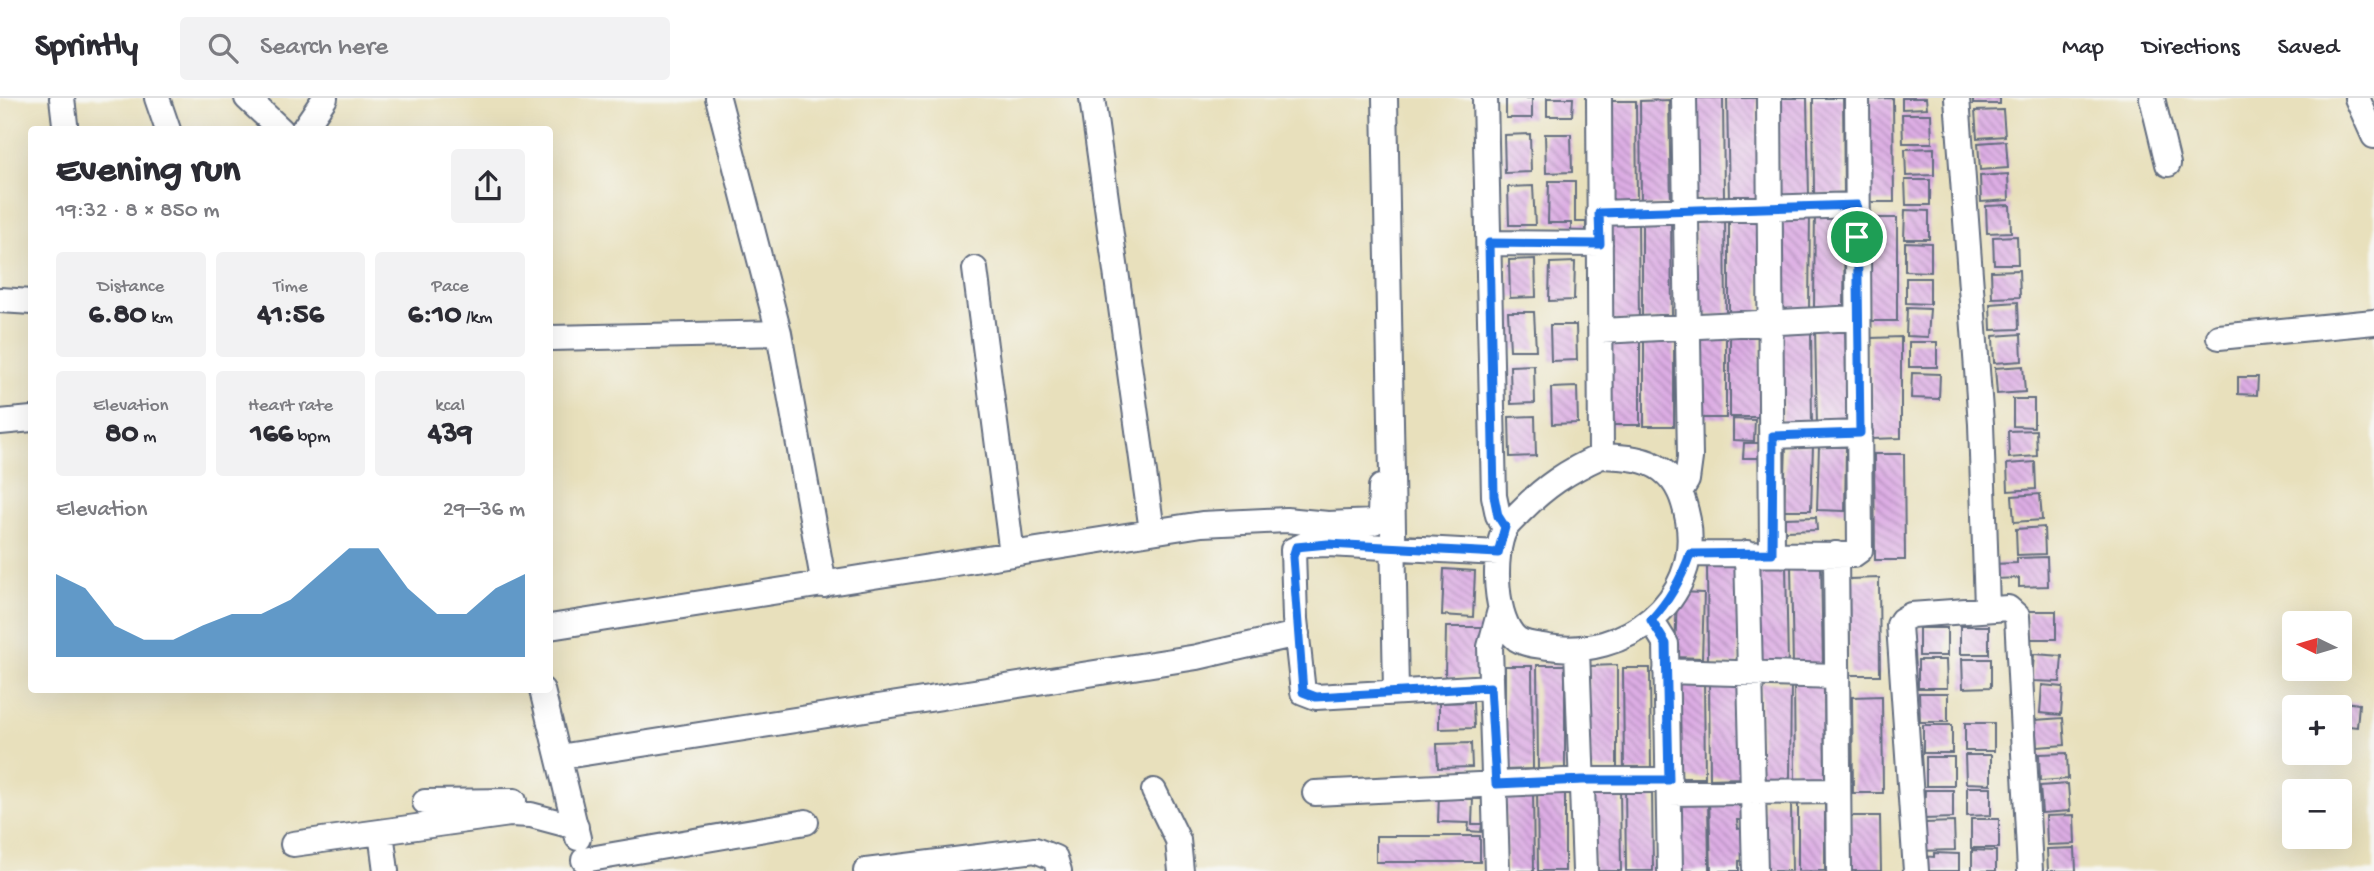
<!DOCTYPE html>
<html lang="en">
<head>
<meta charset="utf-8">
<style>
	:root { --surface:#fff; --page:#f2f2f3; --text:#2b2b33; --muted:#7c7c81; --line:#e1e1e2; --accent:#1f6fb2 }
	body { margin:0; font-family:"Gochi Hand",sans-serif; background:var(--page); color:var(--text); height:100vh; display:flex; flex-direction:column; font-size:26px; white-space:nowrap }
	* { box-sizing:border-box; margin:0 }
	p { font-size:23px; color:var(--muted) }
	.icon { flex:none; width:38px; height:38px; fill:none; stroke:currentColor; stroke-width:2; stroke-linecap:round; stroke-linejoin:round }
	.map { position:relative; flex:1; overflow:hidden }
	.side { position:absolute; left:28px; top:28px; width:525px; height:567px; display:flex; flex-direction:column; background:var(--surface); border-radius:7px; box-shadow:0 7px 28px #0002 }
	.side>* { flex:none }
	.needle { width:46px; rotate:275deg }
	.tools { position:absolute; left:2282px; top:513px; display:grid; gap:14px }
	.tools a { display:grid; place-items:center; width:70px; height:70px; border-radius:7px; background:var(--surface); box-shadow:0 7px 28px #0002; font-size:35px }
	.pin { position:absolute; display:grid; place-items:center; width:60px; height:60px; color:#fff; margin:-30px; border:4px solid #fff; border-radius:50%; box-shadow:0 2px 7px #0007 }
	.round { display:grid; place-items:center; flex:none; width:74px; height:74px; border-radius:7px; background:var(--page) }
	.overview { display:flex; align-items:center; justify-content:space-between; height:119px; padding:0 28px }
	h1 { font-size:38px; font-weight:700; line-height:52px }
	.metrics { display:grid; grid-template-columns:repeat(3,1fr); gap:10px; height:119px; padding:7px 28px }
	.metrics div { display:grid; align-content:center; border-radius:7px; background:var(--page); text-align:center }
	.metrics b { font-size:30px; font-weight:700 }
	.metrics small { font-size:19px; font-weight:400 }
	.metrics p { font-size:19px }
	.chart { height:196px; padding:14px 28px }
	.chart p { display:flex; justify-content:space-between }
	.chart svg { width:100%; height:126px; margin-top:7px; fill:var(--accent); opacity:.7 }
	header { display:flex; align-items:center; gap:42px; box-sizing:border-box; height:98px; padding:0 35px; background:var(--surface); border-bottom:2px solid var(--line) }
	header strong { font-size:33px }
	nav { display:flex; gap:38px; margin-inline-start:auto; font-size:24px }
	.search { width:490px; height:63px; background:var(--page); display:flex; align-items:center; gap:18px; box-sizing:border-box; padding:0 24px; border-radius:7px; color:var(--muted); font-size:26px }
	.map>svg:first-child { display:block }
	.building { fill:url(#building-back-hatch) }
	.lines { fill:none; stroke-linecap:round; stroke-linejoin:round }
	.minor-casing { stroke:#636d7f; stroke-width:28 }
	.minor { stroke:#fff; stroke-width:24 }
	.route-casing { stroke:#fff; stroke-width:14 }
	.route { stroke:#1a73e8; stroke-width:9 }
</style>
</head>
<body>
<header>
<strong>Sprintly</strong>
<div class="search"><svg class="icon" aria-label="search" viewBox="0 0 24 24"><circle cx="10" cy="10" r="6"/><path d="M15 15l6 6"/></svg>Search here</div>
<nav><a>Map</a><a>Directions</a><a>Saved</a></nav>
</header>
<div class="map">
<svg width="2374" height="773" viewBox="0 0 2374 773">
	<defs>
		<pattern id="building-back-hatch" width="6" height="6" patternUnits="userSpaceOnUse" patternTransform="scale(1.75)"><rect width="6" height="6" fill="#ddade4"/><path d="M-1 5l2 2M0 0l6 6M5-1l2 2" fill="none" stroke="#b28dbc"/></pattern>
	</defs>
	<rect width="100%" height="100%" fill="#f6f6f2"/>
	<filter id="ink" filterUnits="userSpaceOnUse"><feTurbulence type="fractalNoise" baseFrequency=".0143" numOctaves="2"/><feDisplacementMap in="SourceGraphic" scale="14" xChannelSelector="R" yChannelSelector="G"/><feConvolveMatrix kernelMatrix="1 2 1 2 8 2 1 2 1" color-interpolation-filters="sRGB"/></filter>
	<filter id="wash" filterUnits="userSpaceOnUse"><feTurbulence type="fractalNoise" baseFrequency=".00686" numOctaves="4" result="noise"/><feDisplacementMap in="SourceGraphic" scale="28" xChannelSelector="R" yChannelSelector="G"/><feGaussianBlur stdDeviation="1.57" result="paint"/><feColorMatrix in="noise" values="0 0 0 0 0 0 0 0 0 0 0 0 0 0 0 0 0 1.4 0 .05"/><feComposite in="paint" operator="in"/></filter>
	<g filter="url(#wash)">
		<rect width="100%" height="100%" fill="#e8e0bc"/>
		<g id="blocks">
			<!-- building -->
			<path class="building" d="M 1506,0 L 1532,0 L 1532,20 L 1506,20 Z
				M 1547,0 L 1573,0 L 1572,18 L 1547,18 Z
				M 1693,0 L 1723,0 L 1724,101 L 1694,102 Z
				M 1727,0 L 1757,0 L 1758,101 L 1729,102 Z
				M 1777,0 L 1807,0 L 1809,98 L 1779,98 Z
				M 1813,0 L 1843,0 L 1844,96 L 1814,96 Z
				M 1893,0 L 1894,104 L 1865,104 L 1863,1 Z
				M 1902,0 L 1926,0 L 1927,10 L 1902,11 Z
				M 1973,0 L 2000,0 L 2000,6 L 1973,6 Z
				M 1669,2 L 1671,107 L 1641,108 L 1640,3 Z
				M 1606,3 L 1636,3 L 1637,107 L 1607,107 Z
				M 2003,12 L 2005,38 L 1977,40 L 1975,13 Z
				M 1902,16 L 1931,16 L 1932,45 L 1903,45 Z
				M 1530,36 L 1531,74 L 1505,75 L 1504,37 Z
				M 1545,36 L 1571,36 L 1572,74 L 1546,75 Z
				M 2006,43 L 2008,70 L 1980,72 L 1978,45 Z
				M 1934,50 L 1934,77 L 1906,78 L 1905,51 Z
				M 2008,76 L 2009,102 L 1981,104 L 1980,78 Z
				M 1905,82 L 1930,82 L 1930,107 L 1906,107 Z
				M 1549,83 L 1575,83 L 1575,124 L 1586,124 L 1586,136 L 1571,136 L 1571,125 L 1548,125 Z
				M 1533,88 L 1535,127 L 1509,127 L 1508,89 Z
				M 2010,107 L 2011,134 L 1987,135 L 1986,108 Z
				M 1815,110 L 1845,110 L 1844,210 L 1814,210 Z
				M 1774,112 L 1810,112 L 1809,215 L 1781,215 Z
				M 1905,112 L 1929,113 L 1929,141 L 1904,141 Z
				M 1695,116 L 1725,116 L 1726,217 L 1696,217 Z
				M 1729,117 L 1759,117 L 1759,218 L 1729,218 Z
				M 1867,120 L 1897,120 L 1897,223 L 1868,223 Z
				M 1642,121 L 1671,121 L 1672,221 L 1642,222 Z
				M 1609,122 L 1638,122 L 1639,223 L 1609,223 Z
				M 2017,138 L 2018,166 L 1994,166 L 1993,139 Z
				M 1905,144 L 1931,145 L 1931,174 L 1905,173 Z
				M 1535,161 L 1536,199 L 1510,200 L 1509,162 Z
				M 1575,164 L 1574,202 L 1549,203 L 1550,165 Z
				M 2019,172 L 2020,199 L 1992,200 L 1991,173 Z
				M 1906,180 L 1930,180 L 1930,206 L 1906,205 Z
				M 2018,204 L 2019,231 L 1991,232 L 1990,206 Z
				M 1907,210 L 1930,211 L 1928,239 L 1906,238 Z
				M 1508,214 L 1534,214 L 1536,252 L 1510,252 Z
				M 1550,227 L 1576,227 L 1577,262 L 1551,263 Z
				M 1845,228 L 1847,328 L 1817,329 L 1815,229 Z
				M 1811,230 L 1812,330 L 1783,331 L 1781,231 Z
				M 1730,231 L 1760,231 L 1760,319 L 1730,319 Z
				M 1696,233 L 1726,233 L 1726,320 L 1696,320 Z
				M 2021,236 L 2022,263 L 1994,265 L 1993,238 Z
				M 1610,238 L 1640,238 L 1640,327 L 1610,327 Z
				M 1644,239 L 1674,239 L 1674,328 L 1644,328 Z
				M 1901,239 L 1901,340 L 1871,341 L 1871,240 Z
				M 1909,244 L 1937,244 L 1937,269 L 1909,269 Z
				M 1534,267 L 1535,305 L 1511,306 L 1510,268 Z
				M 2023,268 L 2025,294 L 1997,296 L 1995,270 Z
				M 1912,275 L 1940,276 L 1939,301 L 1911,300 Z
				M 2238,279 L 2258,279 L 2257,297 L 2238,296 Z
				M 1577,289 L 1578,325 L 1552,326 L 1551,290 Z
				M 2013,301 L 2034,301 L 2034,329 L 2013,328 Z
				M 1535,318 L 1536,358 L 1510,359 L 1509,319 Z
				M 1733,321 L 1755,322 L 1754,343 L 1733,342 Z
				M 2036,332 L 2037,358 L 2009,360 L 2008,333 Z
				M 1744,345 L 1759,345 L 1759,360 L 1743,360 Z
				M 1786,346 L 1813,347 L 1811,412 L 1784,412 Z
				M 1819,347 L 1846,348 L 1845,413 L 1817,412 Z
				M 1874,356 L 1904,356 L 1905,462 L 1875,462 Z
				M 2035,364 L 2036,391 L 2008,393 L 2007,366 Z
				M 2040,396 L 2042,422 L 2014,424 L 2012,398 Z
				M 1816,419 L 1817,432 L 1785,433 L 1785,420 Z
				M 2044,429 L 2045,456 L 2017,457 L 2016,431 Z
				M 2047,459 L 2048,488 L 2019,489 L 2019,480 L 1994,481 L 1993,466 L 2017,465 L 2017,460 Z
				M 1707,466 L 1737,466 L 1738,566 L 1708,566 Z
				M 1821,466 L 1823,568 L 1793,568 L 1791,467 Z
				M 1786,467 L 1788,567 L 1758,568 L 1756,468 Z
				M 1444,471 L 1475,473 L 1473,519 L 1442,517 Z
				M 1879,480 L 1880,577 L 1850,577 L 1849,481 Z
				M 1677,494 L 1704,495 L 1702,560 L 1675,559 Z
				M 2027,513 L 2056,513 L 2056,541 L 2027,541 Z
				M 1960,528 L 1989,528 L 1989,556 L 1960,556 Z
				M 1446,529 L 1486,529 L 1485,579 L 1445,579 Z
				M 1919,530 L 1947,530 L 1947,558 L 1919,558 Z
				M 2034,556 L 2062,558 L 2060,584 L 2032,583 Z
				M 1962,561 L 1991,561 L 1991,589 L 1963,590 Z
				M 1918,562 L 1946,562 L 1947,590 L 1918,590 Z
				M 1537,567 L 1565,567 L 1565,671 L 1538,671 Z
				M 1617,567 L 1617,671 L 1590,671 L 1589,568 Z
				M 1505,568 L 1532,568 L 1533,671 L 1505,672 Z
				M 1623,570 L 1650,570 L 1651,673 L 1624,674 Z
				M 1674,580 L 1704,580 L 1705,680 L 1675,680 Z
				M 1739,580 L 1740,680 L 1710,681 L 1709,581 Z
				M 1761,585 L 1791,585 L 1790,682 L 1760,681 Z
				M 1794,585 L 1824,585 L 1825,681 L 1795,682 Z
				M 2042,587 L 2063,589 L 2061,617 L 2040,615 Z
				M 1919,595 L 1948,595 L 1948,624 L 1920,624 Z
				M 1882,598 L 1883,695 L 1853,695 L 1852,599 Z
				M 2318,601 L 2359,606 L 2357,629 L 2340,627 L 2340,609 L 2317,609 Z
				M 1473,604 L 1474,630 L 1439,631 L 1439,605 Z
				M 2063,620 L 2065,647 L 2037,649 L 2035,622 Z
				M 1965,625 L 1994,625 L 1994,653 L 1965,653 Z
				M 1923,627 L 1952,627 L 1952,655 L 1923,655 Z
				M 1471,645 L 1472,669 L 1438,670 L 1437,646 Z
				M 2067,655 L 2068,681 L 2040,683 L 2039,656 Z
				M 1965,657 L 1991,657 L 1991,686 L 1966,685 Z
				M 1926,659 L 1954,659 L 1954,688 L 1926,688 Z
				M 2068,686 L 2070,713 L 2042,715 L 2040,688 Z
				M 1565,688 L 1565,773 L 1538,773 L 1537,689 Z
				M 1620,688 L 1621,773 L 1594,773 L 1593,689 Z
				M 1625,689 L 1652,689 L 1653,773 L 1626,773 Z
				M 1967,689 L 1991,689 L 1991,717 L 1967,718 Z
				M 1506,691 L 1533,691 L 1534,773 L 1507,773 Z
				M 1925,692 L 1953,692 L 1953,720 L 1924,721 Z
				M 1439,697 L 1473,699 L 1472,726 L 1482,726 L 1481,734 L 1468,733 L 1469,725 L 1438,724 Z
				M 1678,698 L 1708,698 L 1709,773 L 1679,773 Z
				M 1739,698 L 1739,708 L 1746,707 L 1746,722 L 1737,722 L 1738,731 L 1746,730 L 1747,762 L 1739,763 L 1739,773 L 1711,773 L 1709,699 Z
				M 1764,705 L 1791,705 L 1792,773 L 1765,773 Z
				M 1798,705 L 1825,705 L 1825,773 L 1798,773 Z
				M 2074,717 L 2075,746 L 2047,747 L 2046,718 Z
				M 1850,718 L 1880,718 L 1881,773 L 1851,773 Z
				M 1971,721 L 1999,721 L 1999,750 L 1971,750 Z
				M 1954,724 L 1955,752 L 1916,753 L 1924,725 Z
				M 1376,738 L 1480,738 L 1480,764 L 1376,764 Z
				M 2075,750 L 2076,773 L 2048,773 L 2047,751 Z
				M 1972,752 L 1996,753 L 1996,773 L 1972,773 Z
				M 1934,755 L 1959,756 L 1959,773 L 1922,773 L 1922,758 L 1934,759 Z"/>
		</g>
	</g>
	<g filter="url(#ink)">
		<use href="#blocks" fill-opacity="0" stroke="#636d7f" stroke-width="2"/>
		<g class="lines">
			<!-- minor casing -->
			<g class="minor-casing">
				<path id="minor" d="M 62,0 L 65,26
					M 157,0 L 168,32
					M 247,0 L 281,32
					M 718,0 L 779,235 L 824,487
					M 1092,0 L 1152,433
					M 1385,0 L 1396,593
					M 1485,0 L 1494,398 L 1498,417 L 1505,430
					M 1599,0 L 1601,358
					M 1769,0 L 1772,455
					M 1957,0 L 1981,326 L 1987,509
					M 2152,0 L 2168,66
					M 2357,0 L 2374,38
					M 303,32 L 325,0
					M 1599,115 L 1857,107
					M 1489,145 L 1600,146
					M 975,171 L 1012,456
					M 0,202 L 32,204
					M 1601,233 L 1857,220
					M 2219,239 L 2374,224
					M 550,240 L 779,235
					M 0,324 L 32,321
					M 1773,338 L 1860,335
					M 1601,358 C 1621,359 1645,359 1662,372 C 1679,385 1684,402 1688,422 C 1702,504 1624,561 1548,549 C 1538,547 1526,547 1517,541 C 1494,523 1492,456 1505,431 C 1508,425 1515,420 1519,415 C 1544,389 1568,373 1601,358 Z
					M 1681,392 L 1687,382 L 1690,360 L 1684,0
					M 1328,426 L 1374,424 L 1380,417 L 1381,389
					M 1328,446 L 1304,447 L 1293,452 L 1295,521 L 1303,594 L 1316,599 L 1491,589
					M 1747,455 L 1755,773
					M 1690,456 L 1853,457 L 1860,452 L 1857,0
					M 1836,456 L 1839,773
					M 1651,522 L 1666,546 L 1670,773
					M 550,529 L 1202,426 L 1286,422 L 1328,426 L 1328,446 L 1498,455
					M 1577,552 L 1585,773
					M 1666,573 L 1836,578
					M 542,592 L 578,740
					M 559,659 L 1197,559 L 1297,536
					M 1154,693 L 1178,742 L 1181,773
					M 1315,695 L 1583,682 L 1669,682
					M 1669,695 L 1838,693
					M 425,704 L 514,703
					M 381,734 L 386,773
					M 293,746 L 510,716 L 531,717 L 576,729
					M 584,762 L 806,724
					M 866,773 L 1035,752 L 1055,760 L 1059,773
					M 1497,773 L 1490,549 L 1500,512
					M 1916,773 L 1899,527 L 1902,522 L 1911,517 L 2008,510 L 2017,518 L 2030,773"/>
			</g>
			<!-- minor -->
			<use href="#minor" class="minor"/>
		</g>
	</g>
	<g class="lines" filter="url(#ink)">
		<!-- route casing -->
		<g class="route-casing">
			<path id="route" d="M 1857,107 L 1860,335 L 1773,338 L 1772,455 L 1690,456 C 1681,482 1669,503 1651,522 L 1666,546 L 1669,682 L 1583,682 L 1496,686 L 1490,589 L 1316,599 L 1303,594 L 1293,459 L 1296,449 L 1328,446 L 1498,455 L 1505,429 L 1498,418 L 1494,398 L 1489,145 L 1600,146 L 1599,115 Z"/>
		</g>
		<!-- route -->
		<use href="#route" class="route"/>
	</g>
</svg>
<div class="tools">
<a><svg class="needle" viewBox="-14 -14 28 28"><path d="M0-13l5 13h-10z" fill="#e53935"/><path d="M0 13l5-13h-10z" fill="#7c7c81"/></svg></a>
<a>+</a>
<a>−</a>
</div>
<div class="pin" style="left:1857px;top:139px;background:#1e9e55"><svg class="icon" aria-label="arrive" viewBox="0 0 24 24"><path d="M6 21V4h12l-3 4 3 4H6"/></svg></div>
<section class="side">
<div class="overview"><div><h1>Evening run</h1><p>19:32 · 8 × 850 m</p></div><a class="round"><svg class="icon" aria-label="share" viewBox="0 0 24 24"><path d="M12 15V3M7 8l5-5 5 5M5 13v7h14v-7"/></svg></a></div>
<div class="metrics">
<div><p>Distance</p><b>6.80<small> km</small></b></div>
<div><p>Time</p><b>41:56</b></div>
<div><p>Pace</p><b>6:10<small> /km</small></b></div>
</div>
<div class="metrics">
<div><p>Elevation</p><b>80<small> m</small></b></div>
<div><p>Heart rate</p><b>166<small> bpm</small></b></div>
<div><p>kcal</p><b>439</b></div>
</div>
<div class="chart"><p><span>Elevation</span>29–36 m</p>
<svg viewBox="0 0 160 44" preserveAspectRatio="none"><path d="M0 44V15L10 20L20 33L30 38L40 38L50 33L60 29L70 29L80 24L90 15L100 6L110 6L120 20L130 29L140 29L150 20L160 15V44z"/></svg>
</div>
</section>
</div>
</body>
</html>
